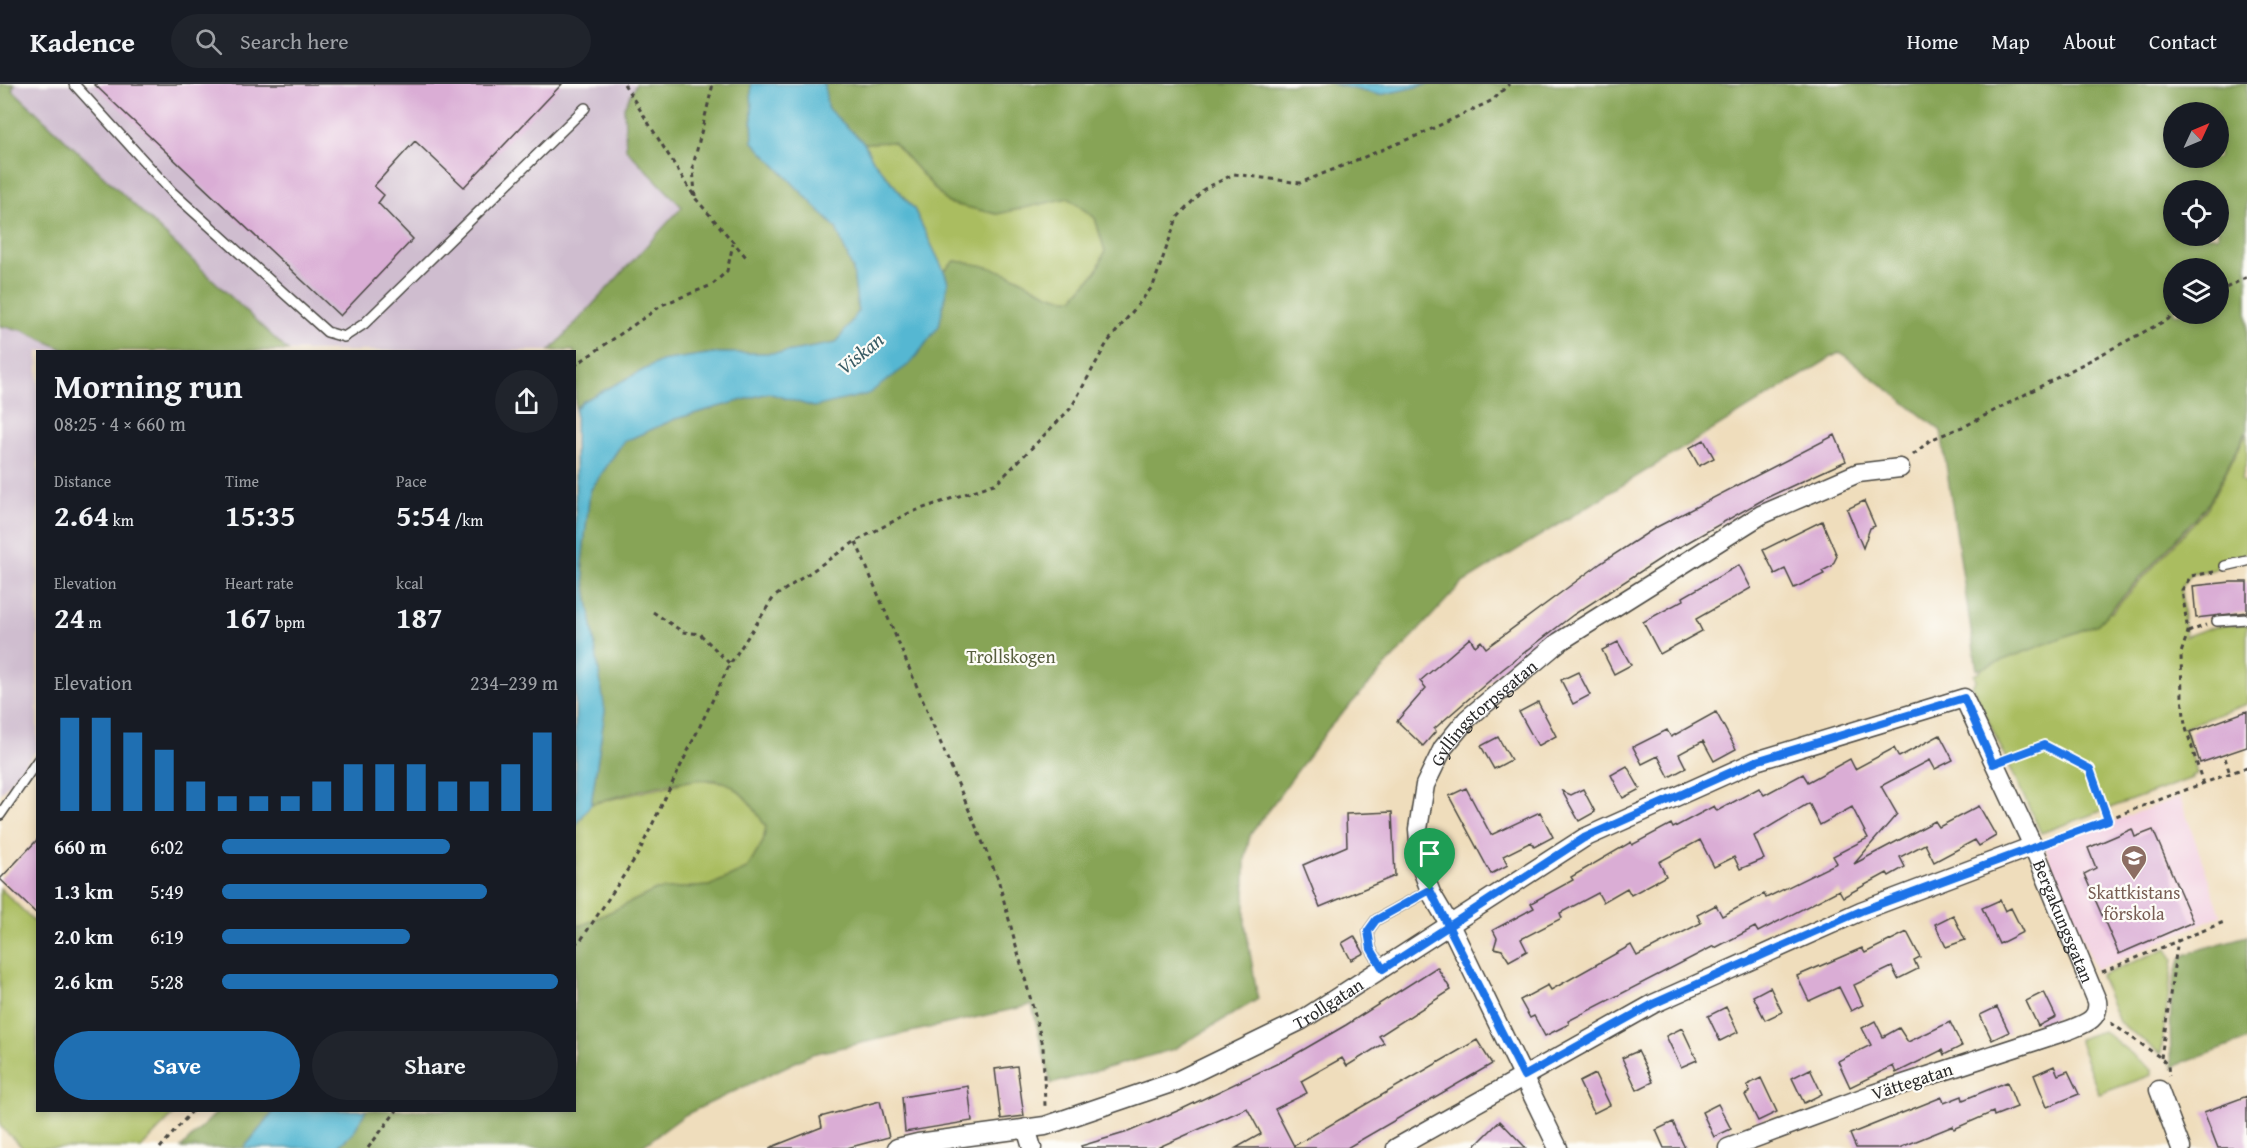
<!DOCTYPE html>
<html lang="en">
<head>
<meta charset="utf-8">
<style>
	:root { --surface:#171b24; --page:#20242c; --text:#f1f3f6; --muted:#9ea1a6; --line:#363941; --accent:#1f6fb2 }
	body { margin:0; font-family:"Gentium Book Plus",serif; background:var(--page); color:var(--text); height:100vh; display:flex; flex-direction:column; font-size:22px; white-space:nowrap }
	* { box-sizing:border-box; margin:0 }
	p { font-size:20px; color:var(--muted) }
	.icon { flex:none; width:33px; height:33px; fill:none; stroke:currentColor; stroke-width:2; stroke-linecap:round; stroke-linejoin:round }
	.map { position:relative; flex:1; overflow:hidden }
	.side { position:absolute; left:36px; top:266px; width:540px; height:762px; display:flex; flex-direction:column; background:var(--surface); border-radius:0px; box-shadow:0 3px 9px #0003 }
	.side>* { flex:none }
	.needle { width:39px; rotate:46deg }
	.buttons { position:absolute; left:2163px; top:18px; display:grid; gap:12px }
	.buttons a { display:grid; place-items:center; width:66px; height:66px; border-radius:50%; background:var(--surface); box-shadow:0 3px 9px #0003; font-size:30px }
	.pin { position:absolute; display:grid; place-items:center; width:51px; height:51px; color:#fff; margin:-62px -26px; border-radius:50% 50% 50% 0; rotate:-45deg; box-shadow:0 0 6px #0007 }
	.pin .icon { rotate:45deg }
	.round { display:grid; place-items:center; flex:none; width:63px; height:63px; border-radius:32px; background:var(--page) }
	.headline { display:flex; align-items:center; justify-content:space-between; height:102px; padding:0 18px }
	h1 { font-size:33px; font-weight:800; line-height:45px }
	.stats { display:grid; grid-template-columns:repeat(3,1fr); gap:9px; height:102px; padding:6px 18px }
	.stats div { display:grid; align-content:center }
	.stats b { font-size:30px; font-weight:800 }
	.stats small { font-size:16px; font-weight:400 }
	.stats p { font-size:16px }
	.chart { height:168px; padding:12px 18px }
	.chart p { display:flex; justify-content:space-between }
	.chart svg { width:100%; height:108px; margin-top:6px; stroke:var(--accent); stroke-width:6 }
	.button { display:flex; gap:12px; margin-top:auto; padding:12px 18px }
	.button a { flex:1; height:69px; border-radius:36px; background:var(--accent); color:#fff; font-size:24px; font-weight:800; line-height:69px; text-align:center }
	.button a+a { background:var(--page); color:var(--text) }
	ul { padding:0 18px; list-style:none; font-size:20px }
	li { display:grid; grid-template-columns:96px 72px 1fr; align-items:center; height:45px }
	li i { height:15px; border-radius:8px; background:var(--accent) }
	header { display:flex; align-items:center; gap:36px; box-sizing:border-box; height:84px; padding:0 30px; background:var(--surface); border-bottom:2px solid var(--line) }
	header strong { font-size:28px }
	nav { display:flex; gap:33px; margin-inline-start:auto; font-size:21px }
	.search { width:420px; height:54px; background:var(--page); display:flex; align-items:center; gap:15px; box-sizing:border-box; padding:0 21px; border-radius:33px; color:var(--muted); font-size:22px }
	.map>svg:first-child { display:block }
	.built { fill:#f2cfe1 }
	.industrial { fill:#cfbdcf }
	.green { fill:#aabd60; stroke:#6a7446; stroke-width:1.5 }
	.forest { fill:#87a456; stroke:#596840; stroke-width:1.5; fill-rule:evenodd }
	.water { fill:#54b7d2; stroke:#40717e; stroke-width:1.5 }
	.building { fill:#daadd5 }
	.lines { fill:none; stroke-linecap:round; stroke-linejoin:round }
	.service-casing { stroke:#484641; stroke-width:12 }
	.minor-casing { stroke:#484641; stroke-width:21 }
	.path { stroke:#484641; stroke-width:3; stroke-dasharray:4.5 4.5; stroke-linecap:butt }
	.service { stroke:#fff; stroke-width:9 }
	.minor { stroke:#fff; stroke-width:18 }
	.route-casing { stroke:#fff; stroke-width:12 }
	.route { stroke:#1a73e8; stroke-width:8 }
	.labels { text-anchor:middle; dominant-baseline:central; stroke-width:4.5; stroke-linejoin:round; paint-order:stroke }
	.park-label { font-size:18px; fill:#575e3e; stroke:#fdfcf7 }
	.street-label { font-size:18px; fill:#2b2b2b; stroke:#fdfcf7 }
	.education-label { font-size:18px; fill:#785e54; stroke:#fdfcf7 }
	.water-label { font-size:20px; font-style:italic; fill:#395c65; stroke:#fdfcf7 }
</style>
</head>
<body>
<header>
<strong>Kadence</strong>
<div class="search"><svg class="icon" aria-label="search" viewBox="0 0 24 24"><circle cx="10" cy="10" r="6"/><path d="M15 15l6 6"/></svg>Search here</div>
<nav><a>Home</a><a>Map</a><a>About</a><a>Contact</a></nav>
</header>
<div class="map">
<svg width="2247" height="1064" viewBox="0 0 2247 1064">
	<rect width="100%" height="100%" fill="#fdfcf7"/>
	<filter id="ink" filterUnits="userSpaceOnUse"><feTurbulence type="fractalNoise" baseFrequency=".0167" numOctaves="2"/><feDisplacementMap in="SourceGraphic" scale="12" xChannelSelector="R" yChannelSelector="G"/><feConvolveMatrix kernelMatrix="1 2 1 2 8 2 1 2 1" color-interpolation-filters="sRGB"/></filter>
	<filter id="wash" filterUnits="userSpaceOnUse"><feTurbulence type="fractalNoise" baseFrequency=".008" numOctaves="4" result="noise"/><feDisplacementMap in="SourceGraphic" scale="24" xChannelSelector="R" yChannelSelector="G"/><feGaussianBlur stdDeviation="1.35" result="paint"/><feColorMatrix in="noise" values="0 0 0 0 0 0 0 0 0 0 0 0 0 0 0 0 0 1.4 0 .05"/><feComposite in="paint" operator="in"/></filter>
	<g filter="url(#wash)">
		<rect width="100%" height="100%" fill="#efddbc"/>
		<!-- built -->
		<path class="built" d="M 2180,713 L 2221,831 L 2096,886 L 2044,762 Z"/>
		<!-- industrial -->
		<path class="industrial" d="M 15,0 L 636,0 L 624,23 L 626,65 L 682,122 L 550,267 L 288,267 L 12,5 Z
			M 0,242 L 22,246 L 67,267 L 38,267 L 37,665 L 0,710 Z"/>
		<!-- green -->
		<path class="green" d="M 893,58 L 948,119 L 997,130 L 1068,114 L 1095,134 L 1105,167 L 1097,187 L 1073,214 C 1052,217 1030,199 1011,191 C 993,183 974,179 955,177 L 944,187 L 914,125 L 873,76 L 864,59 Z
			M 2247,349 L 2247,377 L 2241,396 L 2247,402 L 2247,469 L 2225,475 L 2214,486 L 2192,489 L 2181,503 L 2185,545 L 2184,553 L 2215,542 L 2247,540 L 2247,620 L 2184,643 L 2197,690 L 2191,692 L 2192,694 L 2041,749 L 1972,602 L 1976,596 L 1974,591 L 1980,588 L 2009,538 L 2082,517 L 2111,529 L 2208,423 Z
			M 698,695 L 729,699 L 751,719 L 766,743 L 763,758 L 747,785 L 709,802 L 656,806 L 581,842 L 575,840 L 575,743 L 591,720 Z
			M 0,804 L 37,840 L 38,1026 L 178,1026 L 141,1064 L 23,1064 L 0,1042 Z
			M 2167,864 L 2173,875 L 2161,970 L 2119,938 L 2100,892 Z
			M 2103,947 L 2152,986 L 2152,991 L 2099,1010 L 2078,955 Z"/>
		<!-- forest -->
		<path class="forest" d="M 0,0 L 15,0 L 12,5 L 288,267 L 67,267 L 22,246 L 0,242 Z
			M 636,0 L 751,0 L 753,58 L 836,144 L 853,186 L 858,228 L 836,259 L 781,269 L 714,269 L 661,277 L 583,317 L 575,325 L 574,267 L 550,267 L 682,123 L 626,65 L 624,23 Z
			M 825,0 L 1332,0 L 1380,11 L 1430,0 L 2247,0 L 2247,346 L 2208,420 L 2098,540 L 1977,586 L 1941,347 L 1840,268 L 1461,500 L 1329,644 L 1250,751 L 1245,776 L 1245,839 L 1258,915 L 1174,965 L 1051,1000 L 1032,921 L 812,970 L 685,1031 L 640,1064 L 336,1064 L 353,1049 L 366,1026 L 574,1026 L 575,840 L 581,842 L 656,806 L 709,802 L 747,785 L 763,758 L 766,743 C 756,727 746,711 730,701 C 706,684 620,712 591,720 L 605,627 L 582,478 L 590,407 L 623,358 L 675,335 L 768,309 L 814,323 L 948,198 L 944,187 L 955,177 C 974,179 993,183 1011,191 C 1030,199 1052,217 1073,214 L 1097,187 L 1105,167 L 1095,134 L 1068,114 L 997,130 L 948,119 L 893,58 L 864,59 L 827,24 ZM 2174,28 L 2218,28 L 2218,74 L 2174,74 ZM 2174,106 L 2218,106 L 2218,152 L 2174,152 ZM 2174,184 L 2218,184 L 2218,230 L 2174,230 Z
			M 2247,852 L 2247,956 L 2172,983 C 2170,961 2167,887 2184,872 C 2192,866 2235,856 2247,852 Z
			M 219,1026 L 275,1026 L 244,1064 L 181,1064 Z"/>
		<!-- water -->
		<path class="water" d="M 751,0 L 825,0 L 827,24 L 864,59 L 873,76 L 914,125 L 944,187 L 948,198 L 939,242 L 911,279 L 868,310 L 814,323 L 768,309 L 675,335 L 623,358 L 590,407 L 582,478 L 605,627 L 591,720 L 575,743 L 575,325 L 583,317 L 661,277 L 714,269 L 781,269 L 836,259 L 858,228 L 853,186 L 836,144 L 753,58 Z
			M 1332,0 L 1430,0 L 1380,11 Z
			M 275,1026 L 366,1026 L 353,1049 L 336,1064 L 244,1064 Z"/>
		<g id="blocks">
			<!-- building -->
			<path class="building" d="M 94,0 L 562,0 L 464,103 L 415,57 L 374,102 L 384,111 L 378,119 L 413,155 L 340,232 Z
				M 1835,351 L 1846,377 L 1766,414 L 1669,469 L 1573,531 L 1503,585 L 1434,645 L 1436,647 L 1423,662 L 1397,637 L 1426,604 L 1420,597 L 1470,554 L 1475,562 L 1481,557 L 1486,564 L 1601,479 L 1655,444 Z
				M 1704,356 L 1714,374 L 1699,382 L 1689,364 Z
				M 1864,417 L 1875,442 L 1870,444 L 1863,464 L 1847,425 Z
				M 1822,437 L 1837,472 L 1832,482 L 1822,487 L 1824,490 L 1794,504 L 1785,485 L 1775,490 L 1763,466 Z
				M 1739,481 L 1751,504 L 1696,535 L 1702,547 L 1660,570 L 1643,538 L 1684,516 L 1683,513 Z
				M 2231,498 L 2247,498 L 2247,528 L 2196,534 L 2193,502 Z
				M 1618,558 L 1631,581 L 1614,590 L 1602,566 Z
				M 1578,588 L 1590,611 L 1573,620 L 1561,596 Z
				M 1538,618 L 1556,652 L 1538,662 L 1519,628 Z
				M 2247,627 L 2247,663 L 2200,679 L 2190,648 Z
				M 1716,628 L 1736,665 L 1714,677 L 1703,657 L 1679,670 L 1686,684 L 1669,693 L 1658,672 L 1642,680 L 1633,663 L 1667,646 L 1671,653 Z
				M 1940,651 L 1953,676 L 1935,685 L 1930,676 L 1881,702 L 1897,730 L 1854,780 L 1935,737 L 1939,743 L 1979,722 L 1996,752 L 1979,762 L 1975,756 L 1934,778 L 1925,760 L 1900,773 L 1905,783 L 1889,792 L 1887,789 L 1843,813 L 1839,806 L 1758,848 L 1755,843 L 1715,864 L 1714,862 L 1568,937 L 1569,940 L 1545,952 L 1534,932 L 1530,934 L 1520,916 L 1548,901 L 1551,906 L 1631,861 L 1637,872 L 1701,839 L 1697,831 L 1716,821 L 1722,832 L 1764,810 L 1766,814 L 1837,779 L 1833,772 L 1868,754 L 1852,723 L 1820,741 L 1809,719 L 1754,752 L 1764,775 L 1740,785 L 1734,773 L 1714,783 L 1700,756 L 1659,778 L 1666,792 L 1631,811 L 1627,804 L 1603,818 L 1598,809 L 1560,829 L 1562,834 L 1521,855 L 1527,867 L 1509,877 L 1502,866 L 1494,864 L 1497,854 L 1493,846 L 1534,824 L 1531,819 L 1573,796 L 1571,793 L 1631,758 L 1632,761 L 1671,740 L 1673,744 L 1714,722 L 1717,727 L 1759,704 L 1764,711 L 1803,690 L 1808,698 L 1850,675 L 1855,685 L 1894,664 L 1899,673 Z
				M 1498,653 L 1511,676 L 1494,685 L 1481,662 Z
				M 1627,682 L 1640,705 L 1623,714 L 1611,691 Z
				M 1466,704 L 1491,751 L 1540,728 L 1553,753 L 1534,763 L 1531,758 L 1503,772 L 1508,781 L 1491,790 L 1449,712 Z
				M 1583,705 L 1595,728 L 1579,737 L 1562,707 L 1571,711 Z
				M 1392,728 L 1395,792 L 1320,823 L 1303,781 L 1347,762 L 1346,730 Z
				M 2132,745 L 2135,753 L 2153,746 L 2193,838 L 2119,870 L 2084,790 L 2096,784 L 2088,764 Z
				M 38,755 L 38,831 L 0,795 Z
				M 2000,816 L 2005,827 L 2011,824 L 2023,848 L 1999,860 L 1982,824 Z
				M 1953,831 L 1965,856 L 1946,863 L 1935,840 Z
				M 1907,848 L 1920,873 L 1914,876 L 1918,885 L 1898,895 L 1892,883 L 1854,901 L 1863,921 L 1851,927 L 1839,903 L 1809,917 L 1797,892 L 1862,864 L 1865,869 Z
				M 1354,852 L 1364,869 L 1351,876 L 1342,859 Z
				M 1437,883 L 1451,906 L 1379,952 L 1384,959 L 1347,982 L 1342,974 L 1301,997 L 1307,1009 L 1275,1025 L 1294,1062 L 1477,956 L 1492,980 L 1347,1064 L 1236,1064 L 1261,1050 L 1247,1024 L 1157,1064 L 1082,1064 L 1081,1062 L 1128,1048 L 1182,1025 L 1289,974 L 1346,941 Z
				M 1770,903 L 1782,928 L 1765,936 L 1753,912 Z
				M 2044,908 L 2056,933 L 2038,942 L 2026,917 Z
				M 1726,923 L 1738,948 L 1720,957 L 1708,932 Z
				M 1997,923 L 2009,948 L 1992,956 L 1980,931 Z
				M 1875,937 L 1883,953 L 1899,944 L 1908,958 L 1950,938 L 1962,962 L 1944,971 L 1942,966 L 1896,989 L 1893,982 L 1850,1003 L 1838,977 L 1871,961 L 1862,944 Z
				M 1682,944 L 1697,976 L 1681,983 L 1666,952 Z
				M 1638,967 L 1653,998 L 1637,1006 L 1622,974 Z
				M 1017,982 L 1024,1032 L 1001,1035 L 995,985 Z
				M 2054,982 L 2058,991 L 2068,987 L 2079,1010 L 2047,1023 L 2034,991 Z
				M 1810,985 L 1822,1010 L 1804,1019 L 1792,994 Z
				M 1595,990 L 1610,1021 L 1594,1029 L 1579,998 Z
				M 1761,994 L 1777,1028 L 1758,1037 L 1745,1011 L 1750,1008 L 1747,1001 Z
				M 2007,998 L 2017,1023 L 1994,1032 L 1993,1028 L 1954,1045 L 1953,1042 L 1899,1064 L 1856,1064 L 1850,1050 L 1942,1013 L 1944,1019 L 1962,1012 L 1963,1016 Z
				M 968,1002 L 972,1037 L 905,1048 L 902,1013 Z
				M 2247,1012 L 2247,1064 L 2218,1064 L 2204,1028 Z
				M 880,1017 L 889,1053 L 847,1064 L 769,1064 L 822,1043 L 820,1033 Z
				M 1718,1020 L 1731,1045 L 1714,1053 L 1702,1028 Z
				M 1500,1037 L 1526,1064 L 1473,1064 Z
				M 1673,1038 L 1676,1045 L 1685,1064 L 1664,1064 L 1656,1046 Z"/>
		</g>
	</g>
	<g filter="url(#ink)">
		<use href="#blocks" fill-opacity="0" stroke="#484641" stroke-width="1.5"/>
		<g class="lines">
			<!-- service casing -->
			<g class="service-casing">
				<path id="service" d="M 74,0 L 172,108 L 327,248 L 344,253 L 364,240 L 585,24
					M 2225,482 L 2247,477
					M 2217,537 L 2247,535
					M 0,731 L 38,676
					M 1383,885 L 1371,865 L 1368,847 L 1376,836 L 1430,806"/>
			</g>
			<!-- minor casing -->
			<g class="minor-casing">
				<g id="minor">
					<path d="M 2159,1006 L 2181,1064"/>
					<path d="M 1026,1044 L 1032,1064"/>
					<path id="s1" d="M 897,1064 L 918,1059 L 1045,1042 L 1177,997 L 1302,936 L 1584,754 L 1756,677 L 1964,614 L 2033,762 L 2097,917 C 2100,936 2084,940 2069,946 L 1873,1010 L 1728,1064"/>
					<path d="M 1396,1064 L 1653,920 L 1861,827 L 2033,762"/>
					<path id="s2" d="M 1558,1064 L 1451,843 L 1431,809 L 1421,783 L 1418,745 L 1425,701 L 1443,664 L 1467,635 L 1559,558 L 1761,431 L 1858,389 L 1900,384"/>
				</g>
			</g>
			<!-- path -->
			<path class="path" d="M 624,0 L 696,115 L 746,173
				M 695,112 L 693,82 L 713,0
				M 2218,208 L 2247,193
				M 574,282 L 664,220 L 712,201 L 727,187 L 733,160
				M 1913,371 L 1930,356 L 1967,341 L 2178,230
				M 856,458 L 998,795 L 1043,961 L 1045,1022
				M 653,528 L 683,548 L 700,550 L 730,580
				M 2188,548 L 2206,541
				M 2010,673 L 2044,661 L 2090,685 L 2108,736
				M 2225,674 L 2230,690
				M 2203,700 L 2185,641 L 2182,613 L 2181,569 L 2188,548 L 2182,506 L 2191,492 L 2214,488
				M 2049,757 L 2247,683
				M 574,860 L 581,856 L 638,770 L 730,580 L 774,513 L 856,457 L 909,429 L 997,399 L 1071,324 L 1107,259 L 1153,202 L 1177,134 L 1204,105 L 1234,90 L 1300,99 L 1421,50 L 1493,16 L 1509,0
				M 2102,888 L 2224,838
				M 2111,939 L 2161,974 L 2168,982 L 2169,992
				M 2161,974 L 2178,855
				M 160,1064 L 193,1026
				M 368,1064 L 397,1026"/>
			<!-- service -->
			<use href="#service" class="service"/>
			<!-- minor -->
			<use href="#minor" class="minor"/>
		</g>
	</g>
	<g class="lines" filter="url(#ink)">
		<!-- route casing -->
		<g class="route-casing">
			<path id="route" d="M 1430,806 L 1524,992 L 1653,920 L 1861,827 L 2108,736 L 2090,685 L 2044,661 L 1993,680 L 1964,614 L 1756,677 L 1584,754 L 1383,885 L 1371,865 L 1368,847 L 1376,836 L 1430,806"/>
		</g>
		<!-- route -->
		<use href="#route" class="route"/>
	</g>
	<!-- icons -->
	<defs>
		<g id="school-pin" transform="scale(1.35)"><path d="M0 17L-7.5 6A9.5 9.5 0 1 1 7.5 6Z" fill="#8d6e63" stroke="#fdfcf7"/><path d="M0-5L7-2L0 1L-7-2ZM-4 1L0 2.5L4 1V4Q0 6-4 4Z" fill="#fff"/></g>
	</defs>
	<g fill-rule="evenodd">
		<use href="#school-pin" x="2134" y="774"/>
	</g>
	<g class="labels">
		<!-- park labels -->
		<g class="park-label">
			<text x="1011" y="572">Trollskogen</text>
		</g>
		<!-- street labels -->
		<g class="street-label">
			<text stroke="none"><textPath href="#s2" startOffset="490">Gyllingstorpsgatan</textPath></text>
			<text stroke="none"><textPath href="#s1" startOffset="1414">Bergakungsgatan</textPath></text>
			<text stroke="none"><textPath href="#s1" startOffset="459">Trollgatan</textPath></text>
			<text transform="translate(1912 997) rotate(-18)">Vättegatan</text>
		</g>
		<!-- education labels -->
		<g class="education-label">
			<text x="2134" y="808">Skattkistans<tspan x="2134" dy="21">förskola</tspan></text>
		</g>
		<!-- water labels -->
		<g class="water-label">
			<text transform="translate(860 269) rotate(-39)">Viskan</text>
		</g>
	</g>
</svg>
<div class="buttons">
<a><svg class="needle" viewBox="-14 -14 28 28"><path d="M0-13l5 13h-10z" fill="#e53935"/><path d="M0 13l5-13h-10z" fill="#9ea1a6"/></svg></a>
<a><svg class="icon" aria-label="locate" viewBox="0 0 24 24"><circle cx="12" cy="12" r="6"/><path d="M12 2v4M12 18v4M2 12h4M18 12h4"/></svg></a>
<a><svg class="icon" aria-label="layers" viewBox="0 0 24 24"><path d="M12 4l9 5-9 5-9-5zM3 14l9 5 9-5"/></svg></a>
</div>
<div class="pin" style="left:1430px;top:806px;background:#1e9e55"><svg class="icon" aria-label="arrive" viewBox="0 0 24 24"><path d="M6 21V4h12l-3 4 3 4H6"/></svg></div>
<section class="side">
<div class="headline"><div><h1>Morning run</h1><p>08:25 · 4 × 660 m</p></div><a class="round"><svg class="icon" aria-label="share" viewBox="0 0 24 24"><path d="M12 15V3M7 8l5-5 5 5M5 13v7h14v-7"/></svg></a></div>
<div class="stats">
<div><p>Distance</p><b>2.64<small> km</small></b></div>
<div><p>Time</p><b>15:35</b></div>
<div><p>Pace</p><b>5:54<small> /km</small></b></div>
</div>
<div class="stats">
<div><p>Elevation</p><b>24<small> m</small></b></div>
<div><p>Heart rate</p><b>167<small> bpm</small></b></div>
<div><p>kcal</p><b>187</b></div>
</div>
<div class="chart"><p><span>Elevation</span>234–239 m</p>
<svg viewBox="0 0 160 44" preserveAspectRatio="none"><path d="M5 44V6M15 44V6M25 44V12M35 44V19M45 44V32M55 44V38M65 44V38M75 44V38M85 44V32M95 44V25M105 44V25M115 44V25M125 44V32M135 44V32M145 44V25M155 44V12"/></svg>
</div>
<ul>
<li><b>660 m</b>6:02<i style="width:68%"></i></li>
<li><b>1.3 km</b>5:49<i style="width:79%"></i></li>
<li><b>2.0 km</b>6:19<i style="width:56%"></i></li>
<li><b>2.6 km</b>5:28<i style="width:100%"></i></li>
</ul>
<div class="button"><a>Save</a><a>Share</a></div>
</section>
</div>
</body>
</html>
